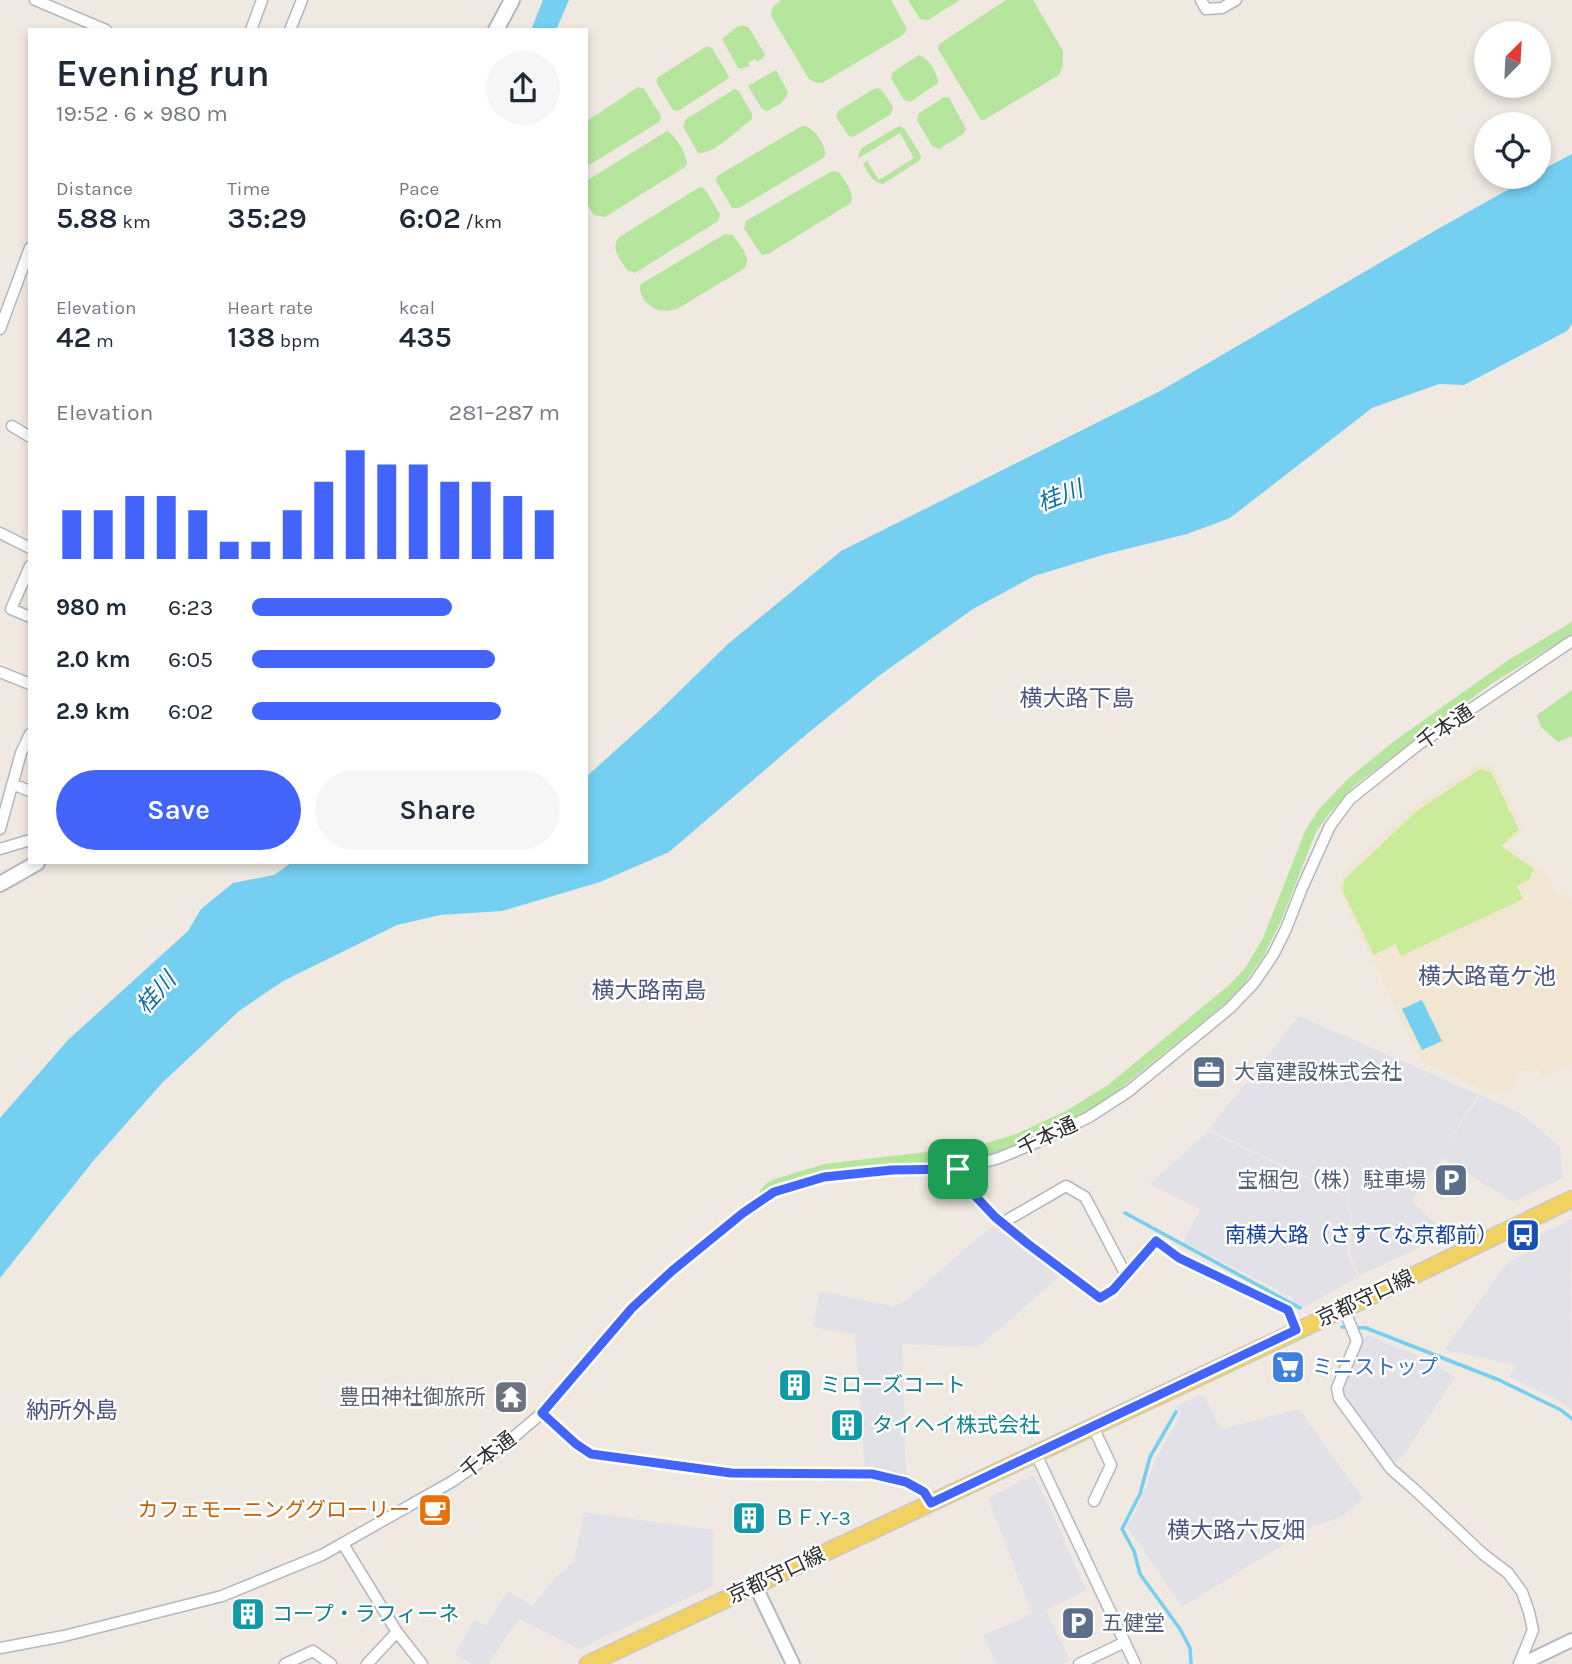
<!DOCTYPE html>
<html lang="en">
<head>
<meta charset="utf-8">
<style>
	:root { --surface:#fff; --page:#f6f6f7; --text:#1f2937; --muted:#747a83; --accent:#4264fb }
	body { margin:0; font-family:Karla,"Noto Sans JP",sans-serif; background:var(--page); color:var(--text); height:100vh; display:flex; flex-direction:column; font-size:26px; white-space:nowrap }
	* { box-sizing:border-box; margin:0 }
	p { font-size:23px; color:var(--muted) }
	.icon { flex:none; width:38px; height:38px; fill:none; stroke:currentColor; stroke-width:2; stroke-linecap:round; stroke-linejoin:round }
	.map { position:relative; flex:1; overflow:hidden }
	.panel { position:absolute; left:28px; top:28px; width:560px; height:836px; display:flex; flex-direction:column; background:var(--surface); border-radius:0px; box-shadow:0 4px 10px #0003 }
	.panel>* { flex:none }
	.needle { width:46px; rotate:24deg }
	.tools { position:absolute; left:1474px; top:21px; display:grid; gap:14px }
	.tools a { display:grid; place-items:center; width:77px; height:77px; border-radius:50%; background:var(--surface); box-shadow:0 4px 10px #0003; font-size:35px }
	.pin { position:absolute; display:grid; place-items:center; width:60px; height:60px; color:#fff; margin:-30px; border-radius:14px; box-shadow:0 4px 10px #0006 }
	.round { display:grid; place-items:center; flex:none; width:74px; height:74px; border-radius:37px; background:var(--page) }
	.overview { display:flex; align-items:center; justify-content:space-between; height:119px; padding:0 28px }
	h1 { font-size:38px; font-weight:600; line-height:52px }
	.figures { display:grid; grid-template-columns:repeat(3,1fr); gap:10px; height:119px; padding:7px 28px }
	.figures div { display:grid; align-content:center }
	.figures b { font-size:30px; font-weight:600 }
	.figures small { font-size:19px; font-weight:400 }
	.figures p { font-size:19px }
	.chart { height:196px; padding:14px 28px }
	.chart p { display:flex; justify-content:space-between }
	.chart svg { width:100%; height:126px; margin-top:7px; stroke:var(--accent); stroke-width:6 }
	.action { display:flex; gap:14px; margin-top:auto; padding:14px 28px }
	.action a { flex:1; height:80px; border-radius:42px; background:var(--accent); color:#fff; font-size:28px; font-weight:600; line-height:80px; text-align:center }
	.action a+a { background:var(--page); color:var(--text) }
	ul { padding:0 28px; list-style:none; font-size:23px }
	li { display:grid; grid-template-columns:112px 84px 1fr; align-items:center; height:52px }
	li i { height:18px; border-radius:9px; background:var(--accent) }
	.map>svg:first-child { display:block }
	.industrial { fill:#e3e1e8 }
	.education { fill:#f0e6d1 }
	.green { fill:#b6e59e }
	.pitch { fill:#c9ec9a }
	.water { fill:#75cff0 }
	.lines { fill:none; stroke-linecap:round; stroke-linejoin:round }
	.stream { stroke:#75cff0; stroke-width:3.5 }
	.minor-casing { stroke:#b4b7c1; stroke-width:13 }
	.tertiary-casing { stroke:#b4b7c1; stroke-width:16 }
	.secondary-casing { stroke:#b4b7c1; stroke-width:18 }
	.primary-casing { stroke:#c9c9c9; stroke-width:19 }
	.minor { stroke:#fff; stroke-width:10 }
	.tertiary { stroke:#fff; stroke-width:12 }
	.secondary { stroke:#fff; stroke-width:14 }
	.primary { stroke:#f2d163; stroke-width:16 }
	.route-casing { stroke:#fff; stroke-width:14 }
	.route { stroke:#4264fb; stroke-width:9 }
	.labels { text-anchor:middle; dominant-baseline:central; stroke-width:5; stroke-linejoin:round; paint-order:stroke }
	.street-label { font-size:21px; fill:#2e2e2e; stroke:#fff }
	.service-label { font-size:21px; fill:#4e5e75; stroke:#fff; text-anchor:start }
	.transit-label { font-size:21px; fill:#164399; stroke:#fff; text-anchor:end }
	.shop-label { font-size:21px; fill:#366cbe; stroke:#fff; text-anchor:start }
	.culture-label { font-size:21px; fill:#0d838f; stroke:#fff; text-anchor:start }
	.worship-label { font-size:21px; fill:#5b616d; stroke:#fff; text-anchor:end }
	.food-label { font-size:21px; fill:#c56008; stroke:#fff; text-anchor:end }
	.water-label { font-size:23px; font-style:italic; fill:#0d6fa3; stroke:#fff }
	.neighbourhood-label { font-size:23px; fill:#4d5680; stroke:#fff }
</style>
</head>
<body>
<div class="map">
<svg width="1572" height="1664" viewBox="0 0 1572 1664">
	<rect width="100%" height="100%" fill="#efe9e1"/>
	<!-- industrial -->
	<path class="industrial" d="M 1299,1016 L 1478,1094 L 1442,1152 L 1480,1095 L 1520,1113 L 1560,1147 L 1563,1178 L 1514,1202 L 1439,1156 L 1442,1159 L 1411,1201 L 1447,1234 L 1359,1276 L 1350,1253 L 1352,1222 L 1348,1197 L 1209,1129 Z
		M 1208,1131 L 1347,1198 L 1351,1222 L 1347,1254 L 1358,1277 L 1297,1311 L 1291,1297 L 1183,1242 L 1200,1209 L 1150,1184 Z
		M 1572,1219 L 1571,1271 L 1572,1409 L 1556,1399 L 1510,1377 L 1516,1365 L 1444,1350 L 1507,1263 L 1530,1251 L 1536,1244 L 1538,1235 Z
		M 998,1223 L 1060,1276 L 981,1345 L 981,1347 L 902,1344 L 906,1476 L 890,1471 L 865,1470 L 855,1335 L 813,1327 L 820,1291 L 892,1306 L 905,1301 L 986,1231 Z
		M 1367,1335 L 1428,1360 L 1455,1377 L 1405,1453 L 1394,1464 L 1343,1401 L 1341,1393 L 1342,1384 Z
		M 1203,1394 L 1221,1429 L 1299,1409 L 1363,1499 L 1343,1516 L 1312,1527 L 1182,1607 L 1127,1526 L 1137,1510 L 1156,1459 L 1181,1415 L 1176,1406 Z
		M 1033,1475 L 1050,1508 L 1086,1590 L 1046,1610 L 1070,1660 L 1062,1664 L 997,1664 L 983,1636 L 1032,1613 L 988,1498 Z
		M 584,1512 L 713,1530 L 713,1586 L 579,1649 L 519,1619 L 488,1664 L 473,1664 L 455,1655 L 474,1620 L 486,1626 L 508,1591 L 532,1606 L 557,1576 L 574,1562 Z"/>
	<!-- education -->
	<path class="education" d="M 1482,763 L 1493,766 L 1524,830 L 1505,845 L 1549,875 L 1556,895 L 1566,894 L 1572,904 L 1572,1065 L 1539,1079 L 1539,1069 L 1516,1072 L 1516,1086 L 1495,1095 L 1421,1061 L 1338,887 L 1347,867 L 1419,803 Z"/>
	<!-- green -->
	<path class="green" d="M 781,0 L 891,0 L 907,29 L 903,35 L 822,83 L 816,83 L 809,79 L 771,16 L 772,8 Z
		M 908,0 L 960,0 L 928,20 L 920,19 Z
		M 1006,0 L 1033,0 L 1063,51 L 1063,65 L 1059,75 L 984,120 L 981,120 L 938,49 L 939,44 Z
		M 742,25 L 749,28 L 765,54 L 763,58 L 757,62 L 755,59 L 748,63 L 750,66 L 740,69 L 738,68 L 722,39 L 737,27 Z
		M 707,46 L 712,48 L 728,75 L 729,78 L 678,111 L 673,110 L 657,84 L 657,78 Z
		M 919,55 C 929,58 938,74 938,83 L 910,102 L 904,100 L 891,78 L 893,72 Z
		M 776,70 L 788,92 C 785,103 776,106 767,111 L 762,109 L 748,86 Z
		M 638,87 L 644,89 L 660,114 L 661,118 L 659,122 L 586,167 L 587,121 Z
		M 878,88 L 882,90 L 893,107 L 891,114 L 853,137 L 849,136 L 836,117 L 838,111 L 874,89 Z
		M 735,89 L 739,91 L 752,114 L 752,119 C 738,129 714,155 698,153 L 683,126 L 686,119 Z
		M 944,97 L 950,98 L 951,101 L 966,129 L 963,134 L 939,149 L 932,146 L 917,120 L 919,113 Z
		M 804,126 C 815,128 827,146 825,157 L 739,208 L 732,208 L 716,181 L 717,176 L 800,127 Z
		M 899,126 L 904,128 L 920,154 L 921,158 L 919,161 L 883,184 C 872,182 868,173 863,164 L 867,161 L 879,180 L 914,158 L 900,133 L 859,158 L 858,155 L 862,148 Z
		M 667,131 C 676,136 686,153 687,164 L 685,167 L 605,217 L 594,215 L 586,202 L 586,181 Z
		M 832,171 L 839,172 C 845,182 855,192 851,203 L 768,254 L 762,255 L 744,229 L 746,221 Z
		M 700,187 L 704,188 L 720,214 L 718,221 L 635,273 L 627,270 C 620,259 610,249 619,237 Z
		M 725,234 L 733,235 C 739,245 752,257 745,268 L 677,309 C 671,310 665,312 659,310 C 647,307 637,294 641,284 Z
		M 1572,622 L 1572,634 L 1491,684 L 1355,785 L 1329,814 L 1316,832 L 1281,921 L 1263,957 L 1237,994 L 1111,1096 L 1072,1121 L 994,1156 L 825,1174 L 770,1190 L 757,1198 L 761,1189 L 767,1183 L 775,1179 L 824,1164 L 977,1146 L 1016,1134 L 1066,1111 L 1108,1085 L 1228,986 L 1246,967 L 1263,938 L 1306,829 L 1319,809 L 1348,779 L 1393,742 L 1507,661 Z
		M 1572,690 L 1572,736 L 1558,742 L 1541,727 L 1537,715 Z"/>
	<!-- pitch -->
	<path class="pitch" d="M 1480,769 L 1491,772 L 1519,830 L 1501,846 L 1534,869 L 1529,879 L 1517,886 L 1523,899 L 1401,956 L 1395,944 L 1374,955 L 1342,889 L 1345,879 L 1417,811 Z"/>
	<!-- water -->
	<path class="water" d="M 543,0 L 569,0 L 556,30 L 531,30 Z
		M 1572,154 L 1572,324 L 1567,331 L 1464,385 L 1439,384 L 1372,408 L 1230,518 L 1187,534 L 1106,554 L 1034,576 L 973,609 L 880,675 L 808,733 L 669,852 L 600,882 L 502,911 L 440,915 L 397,925 L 283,981 L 239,1011 L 162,1083 L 94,1160 L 0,1278 L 0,1118 L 68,1040 L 188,931 L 201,909 L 233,883 L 274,875 L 291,863 L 586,863 L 586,777 L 657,713 L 728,644 L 841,551 L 1162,390 L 1443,226 L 1531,177 L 1538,177 L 1538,172 Z
		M 1422,1000 L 1442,1041 L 1422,1050 L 1402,1009 Z"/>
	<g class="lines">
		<!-- stream -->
		<path class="stream" d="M 1125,1213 L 1300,1308
			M 1342,1327 L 1366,1328 L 1499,1380 L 1561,1410 L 1572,1419
			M 1176,1412 L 1150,1457 L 1140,1494 L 1122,1529 L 1134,1551 L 1140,1574 L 1180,1629 L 1190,1648 L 1191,1664"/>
		<!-- minor casing -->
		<g class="minor-casing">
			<path id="minor" d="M 35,0 L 106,30
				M 1201,0 L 1206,9 L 1222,8 L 1236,0
				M 251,30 L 262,0
				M 290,30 L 302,0
				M 0,329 L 30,248
				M 12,426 L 30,437
				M 0,533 L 30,548
				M 30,566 L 11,609 L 30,617
				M 0,672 L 30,684
				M 12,784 L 30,791
				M 0,829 L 21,753 L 30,734
				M 0,849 L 30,840
				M 958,1169 L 964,1184 L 995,1217 L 1028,1244 L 1100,1298 L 1113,1290 L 1156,1241 L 1179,1258 L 1288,1310 L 1296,1330
				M 1002,1223 L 1066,1186 L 1085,1197 L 1126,1275
				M 1344,1309 L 1357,1341 L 1337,1388 L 1339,1398 L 1391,1469 L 1414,1489 L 1483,1554 L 1508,1573 L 1522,1592 L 1529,1612 L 1533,1630 L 1519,1664
				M 542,1413 L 576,1444 L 591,1454 L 731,1473 L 872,1474 L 907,1482 L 924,1492 L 931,1503
				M 1093,1427 L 1111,1465 L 1094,1501
				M 1036,1454 L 1135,1664
				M 343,1544 L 397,1632 L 422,1664
				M 0,1648 L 64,1636 L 222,1596 L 322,1555 L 453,1481 L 502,1447 L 542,1413 L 632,1308 L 672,1271 L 743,1213 L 774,1192 L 824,1177 L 892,1170 L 958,1169 L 999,1158 L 1040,1141 L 1089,1117 L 1129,1091 L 1230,1008 L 1254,983 L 1273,955 L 1286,929 L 1302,888 L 1330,826 L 1350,799 L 1419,744 L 1572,641
				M 285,1664 L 313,1651 L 331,1664
				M 367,1664 L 397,1632
				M 1079,1664 L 1125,1642"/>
		</g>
		<!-- tertiary casing -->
		<g class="tertiary-casing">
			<path id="tertiary" d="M 755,1585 L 793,1664
				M 1522,1664 L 1572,1640"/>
		</g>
		<!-- secondary casing -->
		<g class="secondary-casing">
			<path id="secondary" d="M 496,30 L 512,0
				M 0,884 L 37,863"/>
		</g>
		<!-- primary casing -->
		<g class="primary-casing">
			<path id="primary" d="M 588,1664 L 1344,1309 L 1572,1199"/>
		</g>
		<!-- minor -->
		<use href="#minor" class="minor"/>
		<!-- tertiary -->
		<use href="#tertiary" class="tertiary"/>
		<!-- secondary -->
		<use href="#secondary" class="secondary"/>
		<!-- primary -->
		<use href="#primary" class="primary"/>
	</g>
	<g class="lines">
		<!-- route casing -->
		<g class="route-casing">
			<path id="route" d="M 958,1169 L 964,1184 L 995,1217 L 1028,1244 L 1100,1298 L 1113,1290 L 1156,1241 L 1179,1258 L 1288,1310 L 1296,1330 L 931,1503 L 924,1492 L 906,1482 L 872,1474 L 731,1473 L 591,1454 L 576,1444 L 542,1413 L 632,1308 L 672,1271 L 743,1213 L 774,1192 L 824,1177 L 892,1170 Z"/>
		</g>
		<!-- route -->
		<use href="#route" class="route"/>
	</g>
	<!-- icons -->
	<defs>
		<g id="office-square" transform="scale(1.75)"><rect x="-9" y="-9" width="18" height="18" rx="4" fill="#5c6f8a" stroke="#fff"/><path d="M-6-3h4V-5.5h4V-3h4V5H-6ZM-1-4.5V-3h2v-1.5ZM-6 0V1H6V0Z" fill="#fff"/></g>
		<g id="parking-square" transform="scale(1.75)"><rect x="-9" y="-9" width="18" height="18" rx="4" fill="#5c6f8a" stroke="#fff"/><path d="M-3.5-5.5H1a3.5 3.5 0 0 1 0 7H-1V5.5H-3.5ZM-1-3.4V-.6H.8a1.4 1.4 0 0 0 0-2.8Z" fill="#fff"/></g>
		<g id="bus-square" transform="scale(1.75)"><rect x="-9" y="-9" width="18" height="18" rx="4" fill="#1a4fb4" stroke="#fff"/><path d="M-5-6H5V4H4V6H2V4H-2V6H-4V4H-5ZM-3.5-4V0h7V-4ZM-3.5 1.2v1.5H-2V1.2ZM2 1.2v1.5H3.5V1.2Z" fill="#fff"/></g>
		<g id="supermarket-square" transform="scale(1.75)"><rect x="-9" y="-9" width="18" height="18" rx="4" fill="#3f7fe0" stroke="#fff"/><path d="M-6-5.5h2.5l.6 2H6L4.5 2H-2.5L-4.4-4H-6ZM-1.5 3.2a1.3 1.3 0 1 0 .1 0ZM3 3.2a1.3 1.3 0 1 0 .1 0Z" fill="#fff"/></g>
		<g id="building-square" transform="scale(1.75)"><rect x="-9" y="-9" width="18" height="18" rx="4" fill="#0f9aa8" stroke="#fff"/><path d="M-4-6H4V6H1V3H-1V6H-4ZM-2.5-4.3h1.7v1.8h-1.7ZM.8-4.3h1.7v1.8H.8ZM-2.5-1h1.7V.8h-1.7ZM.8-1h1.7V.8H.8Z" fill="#fff"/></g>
		<g id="temple-square" transform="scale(1.75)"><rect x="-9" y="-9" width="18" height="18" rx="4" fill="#6b7280" stroke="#fff"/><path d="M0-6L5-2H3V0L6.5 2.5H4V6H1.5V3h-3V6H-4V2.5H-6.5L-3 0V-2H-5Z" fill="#fff"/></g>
		<g id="cafe-square" transform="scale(1.75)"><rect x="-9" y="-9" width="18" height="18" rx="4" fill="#e8710a" stroke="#fff"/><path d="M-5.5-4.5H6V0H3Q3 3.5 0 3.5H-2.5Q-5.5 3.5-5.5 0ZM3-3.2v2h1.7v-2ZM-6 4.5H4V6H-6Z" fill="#fff"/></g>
	</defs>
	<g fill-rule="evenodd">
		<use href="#office-square" x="1209" y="1072"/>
		<use href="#parking-square" x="1451" y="1180"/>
		<use href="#bus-square" x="1523" y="1235"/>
		<use href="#supermarket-square" x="1288" y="1367"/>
		<use href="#building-square" x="795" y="1385"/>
		<use href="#temple-square" x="511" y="1397"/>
		<use href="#building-square" x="847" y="1425"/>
		<use href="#cafe-square" x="435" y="1510"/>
		<use href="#building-square" x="749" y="1518"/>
		<use href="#building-square" x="248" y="1614"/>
		<use href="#parking-square" x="1078" y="1623"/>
	</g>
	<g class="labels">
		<!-- street labels -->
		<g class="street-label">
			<text transform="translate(1445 727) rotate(-34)">千本通</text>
			<text transform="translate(1047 1136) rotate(-25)">千本通</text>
			<text transform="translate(1365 1298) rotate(-25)">京都守口線</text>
			<text transform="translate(488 1455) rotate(-37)">千本通</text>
			<text transform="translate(776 1575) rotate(-25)">京都守口線</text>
		</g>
		<!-- service labels -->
		<g class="service-label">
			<text x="1234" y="1072">大富建設株式会社</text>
			<text x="1426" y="1180" text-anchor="end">宝梱包（株）駐車場</text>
			<text x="1102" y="1623">五健堂</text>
		</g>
		<!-- transit labels -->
		<g class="transit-label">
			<text x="1498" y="1235">南横大路（さすてな京都前）</text>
		</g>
		<!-- shop labels -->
		<g class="shop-label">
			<text x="1312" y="1367">ミニストップ</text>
		</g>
		<!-- culture labels -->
		<g class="culture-label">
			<text x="820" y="1385">ミローズコート</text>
			<text x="872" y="1425">タイヘイ株式会社</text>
			<text x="774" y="1518">ＢＦ.Y-3</text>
			<text x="272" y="1614">コープ・ラフィーネ</text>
		</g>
		<!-- worship labels -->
		<g class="worship-label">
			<text x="486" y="1397">豊田神社御旅所</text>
		</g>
		<!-- food labels -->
		<g class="food-label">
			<text x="410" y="1510">カフェモーニンググローリー</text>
		</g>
		<!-- water labels -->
		<g class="water-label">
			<text transform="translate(1060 496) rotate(-21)">桂川</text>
			<text transform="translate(156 993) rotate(-48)">桂川</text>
		</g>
		<!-- neighbourhood labels -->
		<g class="neighbourhood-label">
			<text x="1077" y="698">横大路下島</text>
			<text x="1487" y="976">横大路竜ケ池</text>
			<text x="649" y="990">横大路南島</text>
			<text x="72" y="1410">納所外島</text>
			<text x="1236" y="1530">横大路六反畑</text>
		</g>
	</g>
</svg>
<div class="tools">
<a><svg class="needle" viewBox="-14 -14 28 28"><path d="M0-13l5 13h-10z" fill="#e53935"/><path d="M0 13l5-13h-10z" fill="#747a83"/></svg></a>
<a><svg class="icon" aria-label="locate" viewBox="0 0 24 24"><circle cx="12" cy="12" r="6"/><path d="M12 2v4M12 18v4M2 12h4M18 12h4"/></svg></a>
</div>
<div class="pin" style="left:958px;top:1169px;background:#1e9e55"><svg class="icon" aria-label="arrive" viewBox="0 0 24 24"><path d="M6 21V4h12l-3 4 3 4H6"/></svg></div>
<section class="panel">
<div class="overview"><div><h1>Evening run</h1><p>19:52 · 6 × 980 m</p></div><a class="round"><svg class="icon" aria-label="share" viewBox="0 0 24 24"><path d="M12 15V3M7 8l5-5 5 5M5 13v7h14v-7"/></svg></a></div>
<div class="figures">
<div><p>Distance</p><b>5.88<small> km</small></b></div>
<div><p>Time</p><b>35:29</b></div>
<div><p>Pace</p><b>6:02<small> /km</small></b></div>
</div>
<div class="figures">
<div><p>Elevation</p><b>42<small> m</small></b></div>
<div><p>Heart rate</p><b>138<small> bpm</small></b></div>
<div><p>kcal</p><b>435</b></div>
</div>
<div class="chart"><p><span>Elevation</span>281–287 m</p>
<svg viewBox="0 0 160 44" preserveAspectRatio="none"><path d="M5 44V27M15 44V27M25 44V22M35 44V22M45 44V27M55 44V38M65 44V38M75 44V27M85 44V17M95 44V6M105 44V11M115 44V11M125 44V17M135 44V17M145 44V22M155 44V27"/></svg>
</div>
<ul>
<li><b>980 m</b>6:23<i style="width:65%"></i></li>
<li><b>2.0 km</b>6:05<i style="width:79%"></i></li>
<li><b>2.9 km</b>6:02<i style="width:81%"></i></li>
</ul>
<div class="action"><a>Save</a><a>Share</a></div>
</section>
</div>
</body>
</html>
